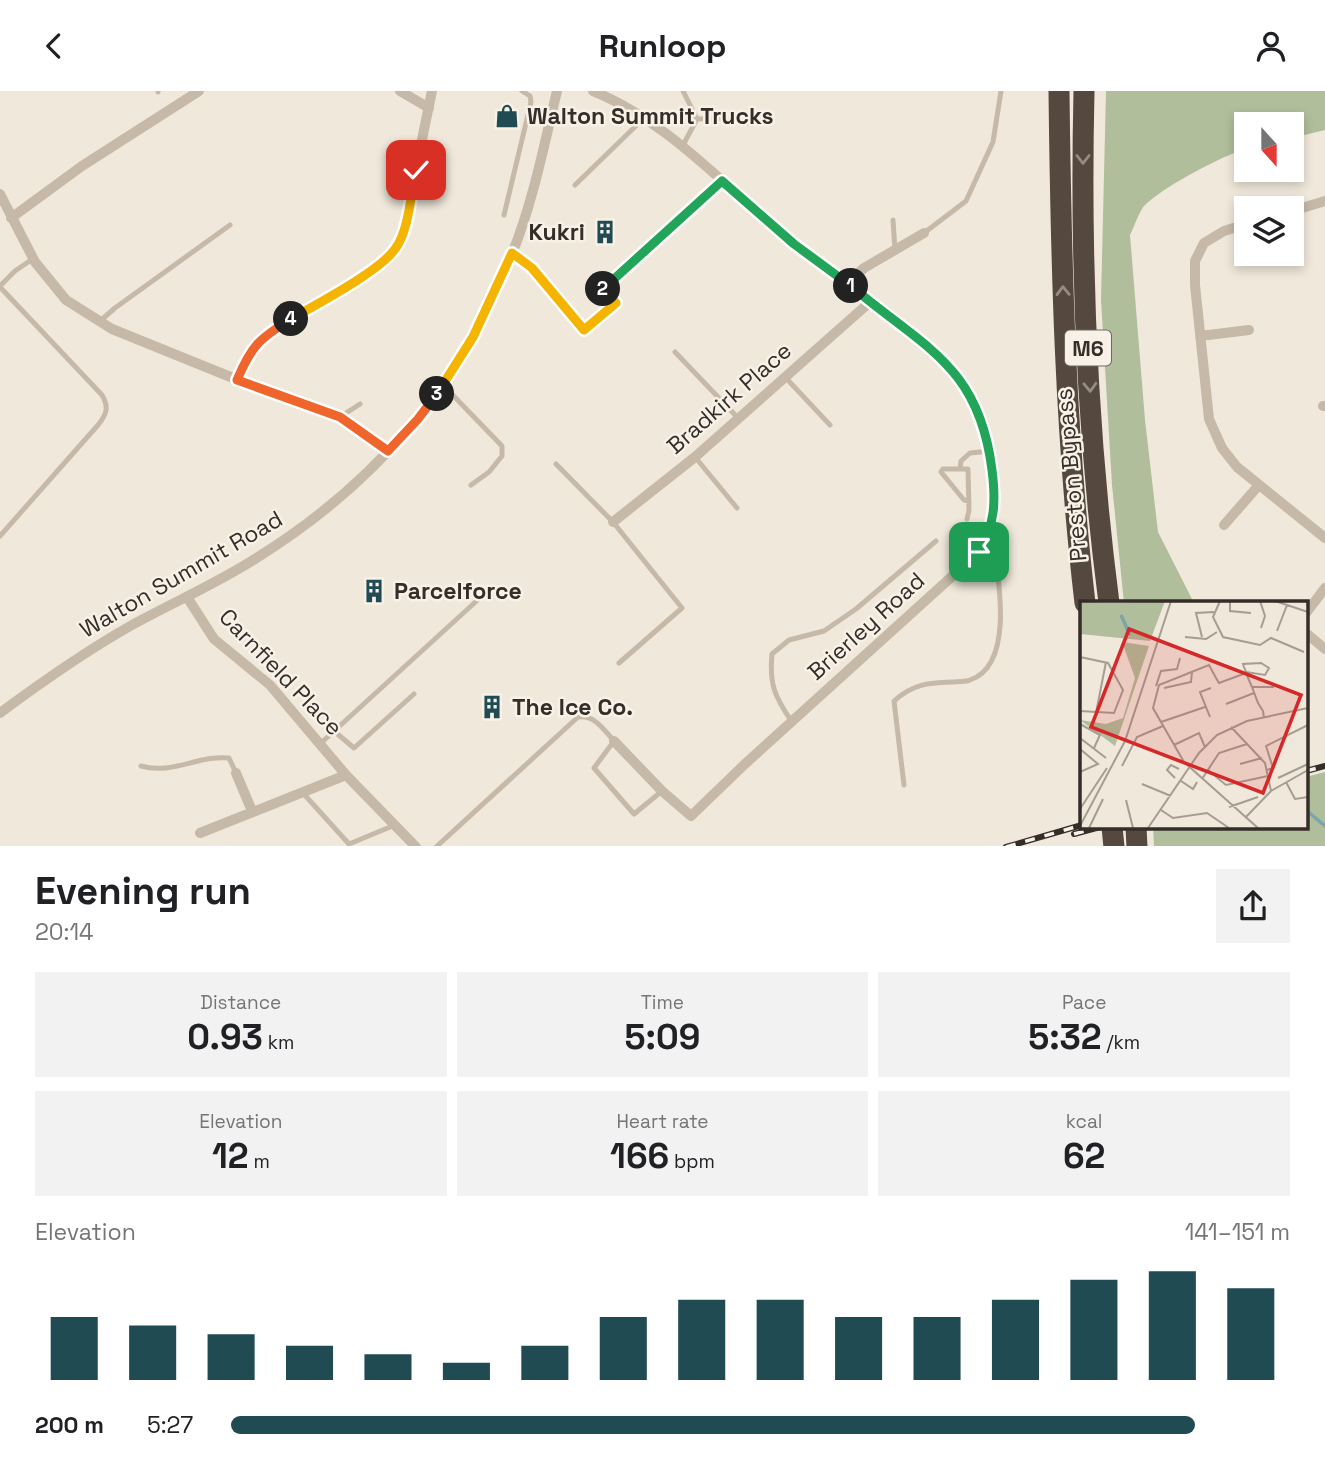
<!DOCTYPE html>
<html lang="en">
<head>
<meta charset="utf-8">
<style>
	:root { --surface:#fff; --page:#f2f2f2; --text:#202124; --muted:#757577; --accent:#204b53 }
	body { margin:0; font-family:"Space Grotesk",sans-serif; background:var(--page); color:var(--text); height:100vh; display:flex; flex-direction:column; font-size:26px; white-space:nowrap }
	* { box-sizing:border-box; margin:0 }
	p { font-size:23px; color:var(--muted) }
	.icon { flex:none; width:38px; height:38px; fill:none; stroke:currentColor; stroke-width:2; stroke-linecap:round; stroke-linejoin:round }
	.map { position:relative; height:755px; overflow:hidden }
	.details { display:flex; flex-direction:column; background:var(--surface); flex:1 }
	.details>* { flex:none }
	.needle { width:46px; rotate:159deg }
	.controls { position:absolute; left:1234px; top:21px; display:grid; gap:14px }
	.controls a { display:grid; place-items:center; width:70px; height:70px; border-radius:0px; background:var(--surface); box-shadow:0 4px 10px #0003; font-size:35px }
	.pin { position:absolute; display:grid; place-items:center; width:60px; height:60px; color:#fff; margin:-30px; border-radius:14px; box-shadow:0 4px 10px #0006 }
	.km { position:absolute; width:35px; height:35px; margin:-18px; border-radius:50%; background:#222; color:#fff; font-size:19px; line-height:35px; text-align:center }
	.round { display:grid; place-items:center; flex:none; width:74px; height:74px; border-radius:0px; background:var(--page) }
	.head { display:flex; align-items:center; justify-content:space-between; height:119px; padding:0 35px }
	h1 { font-size:38px; font-weight:700; line-height:52px }
	.metrics { display:grid; grid-template-columns:repeat(3,1fr); gap:10px; height:119px; padding:7px 35px }
	.metrics div { display:grid; align-content:center; border-radius:0px; background:var(--page); text-align:center }
	.metrics b { font-size:35px; font-weight:700 }
	.metrics small { font-size:19px; font-weight:400 }
	.metrics p { font-size:19px }
	.chart { height:196px; padding:14px 35px }
	.chart p { display:flex; justify-content:space-between }
	.chart svg { width:100%; height:126px; margin-top:7px; stroke:var(--accent); stroke-width:6 }
	ul { padding:0 35px; list-style:none; font-size:23px }
	li { display:grid; grid-template-columns:112px 84px 1fr; align-items:center; height:52px }
	li i { height:18px; border-radius:9px; background:var(--accent) }
	header { display:flex; justify-content:space-between; align-items:center; height:91px; padding:0 35px; background:var(--surface); font-size:32px; font-weight:700 }
	.map>svg:first-child { display:block }
	.green { fill:#b0be9c }
	.lines { fill:none; stroke-linecap:round; stroke-linejoin:round }
	.stream { stroke:#7ca5ab; stroke-width:3.5 }
	.service { stroke:#c7b9a8; stroke-width:5 }
	.minor { stroke:#c7b9a8; stroke-width:10 }
	.motorway { stroke:#54483f; stroke-width:21 }
	.rail-casing { stroke:#342d28; stroke-width:6 }
	.rail { stroke:#f8f1e7; stroke-width:3.5; stroke-dasharray:10; stroke-linecap:butt }
	.oneway { stroke:#968c82 }
	.split-1-casing { stroke:#fff; stroke-width:14 }
	.split-2-casing { stroke:#fff; stroke-width:14 }
	.split-3-casing { stroke:#fff; stroke-width:14 }
	.split-4-casing { stroke:#fff; stroke-width:14 }
	.split-5-casing { stroke:#fff; stroke-width:14 }
	.split-1 { stroke:#22a559; stroke-width:9 }
	.split-2 { stroke:#22a559; stroke-width:9 }
	.split-3 { stroke:#f5b400; stroke-width:9 }
	.split-4 { stroke:#f0652b; stroke-width:9 }
	.split-5 { stroke:#f5b400; stroke-width:9 }
	.labels { text-anchor:middle; dominant-baseline:central; stroke-width:5; stroke-linejoin:round; paint-order:stroke }
	.shield { fill:#f8f1e7; stroke:#6f6861; stroke-width:2 }
	.shield-label { font-size:21px; font-weight:bold; fill:#342d28 }
	.poi-label { font-size:23px; font-weight:bold; fill:#342d28; stroke:#f8f1e7; text-anchor:start }
	.street-label { font-size:23px; fill:#342d28; stroke:#f8f1e7 }
	.inset-river { fill:none; stroke:#7ca5ab; stroke-width:3.5 }
	.inset-road { fill:none; stroke:#a59d93; stroke-width:2 }
	.view { fill:#d62828; fill-opacity:0.15; stroke:#d62828; stroke-width:3.5 }
	.inset-edge { fill:none; stroke:#342d28; stroke-width:3.5 }
</style>
</head>
<body>
<header><svg class="icon" aria-label="back" viewBox="0 0 24 24"><path d="M15 5l-7 7 7 7"/></svg>Runloop<svg class="icon" aria-label="person" viewBox="0 0 24 24"><circle cx="12" cy="8" r="4"/><path d="M4 21q1-7 8-7t8 7"/></svg></header>
<div class="map">
<svg width="1325" height="756" viewBox="0 0 1325 756">
	<rect width="100%" height="100%" fill="#f0e8db"/>
	<!-- green -->
	<path class="green" d="M 1106,0 L 1325,0 L 1325,39 L 1292,47 L 1292,33 L 1246,33 L 1246,58 C 1225,63 1153,101 1142,118 C 1137,126 1134,136 1130,144 L 1145,329 L 1158,441 L 1194,512 L 1124,512 L 1112,394 L 1101,209 Z
		M 1325,681 L 1325,755 L 1154,755 L 1153,736 L 1306,736 L 1306,686 Z"/>
	<g class="lines">
		<!-- stream -->
		<path class="stream" d="M 1306,719 L 1325,735"/>
		<!-- service -->
		<path class="service" d="M 158,0 L 158,1
			M 697,28 L 722,27 L 752,33
			M 682,56 L 697,28 L 683,0
			M 575,94 L 643,28
			M 504,124 L 531,11 L 530,5 L 522,0
			M 893,129 L 895,159
			M 924,142 L 966,110 L 993,51 L 1001,0
			M 513,162 L 532,177 L 584,239 L 616,212 L 602,198 L 722,90
			M 0,195 L 15,180 L 34,167
			M 0,196 L 102,304 C 109,316 107,323 98,334 L 0,445
			M 100,230 L 115,217 L 230,134
			M 675,261 L 739,328
			M 785,286 L 830,334
			M 443,294 L 502,355 L 502,365 L 489,381 L 471,394
			M 340,326 L 360,313
			M 695,366 L 737,417
			M 556,373 L 613,431 L 682,517 L 619,572
			M 960,378 L 943,378 L 941,381 L 964,409 L 969,410
			M 967,428 L 969,419 L 968,378 L 960,378 L 961,370 L 970,362 L 990,360
			M 792,631 C 775,606 769,594 772,563 L 789,549 L 824,540 L 856,518 L 936,450
			M 334,640 L 354,657 L 414,603
			M 321,652 L 482,505
			M 141,675 C 172,684 198,664 229,667 L 236,682
			M 904,694 L 894,610 C 914,592 929,592 954,591 C 959,590 966,591 970,589 C 1017,573 997,479 992,443
			M 302,701 L 349,753 L 395,734
			M 436,756 L 578,626 C 595,624 603,638 614,650 L 594,677 L 634,723 L 662,700"/>
		<!-- minor -->
		<path class="minor" d="M 400,0 L 429,17
			M 593,0 C 672,32 729,101 795,153 C 824,176 853,199 883,221 C 915,245 951,268 971,304 C 989,334 1000,393 994,427 C 992,440 985,450 979,461 L 745,673 L 691,725 L 662,700 L 614,650
			M 0,103 L 35,171 L 66,209 L 112,238 L 238,289 L 340,326 L 388,360
			M 1292,120 L 1325,110
			M 11,127 L 82,75 L 199,0
			M 1246,133 L 1224,140 L 1204,152 L 1195,170 L 1195,194 L 1209,328 L 1222,357 L 1237,376 L 1325,447
			M 848,192 L 864,177 L 924,142
			M 1200,245 L 1249,239
			M 238,289 L 248,264 L 262,246 L 383,172 L 397,157 L 403,141 L 432,0
			M 1323,315 L 1325,315
			M 613,431 L 695,366 L 870,211
			M 1224,434 L 1259,394
			M 187,506 L 214,548 L 270,594 L 346,684 L 416,756
			M 1306,522 L 1325,497
			M 1306,542 L 1325,558
			M 0,622 C 43,590 86,560 132,534 C 174,511 218,492 258,466 C 378,391 459,294 512,163 C 533,111 544,54 557,0
			M 236,682 L 252,720
			M 200,742 L 346,684"/>
		<!-- motorway -->
		<path class="motorway" d="M 1059,0 C 1061,171 1065,342 1085,512
			M 1084,0 C 1080,171 1087,343 1109,512
			M 1112,736 L 1114,756
			M 1136,736 L 1137,756"/>
		<!-- rail casing -->
		<g class="rail-casing">
			<path id="rail" d="M 1306,680 L 1325,675
				M 1074,743 L 1100,736
				M 1006,756 L 1082,734"/>
		</g>
		<!-- rail -->
		<use href="#rail" class="rail"/>
	</g>
	<!-- one-way arrows -->
	<defs><path id="oneway-chevron" d="M-2-3.5L2.5 0L-2 3.5" fill="none" stroke-width="1.6" stroke-linecap="round" stroke-linejoin="round" transform="scale(1.75)"/></defs>
	<g class="oneway">
		<use href="#oneway-chevron" transform="translate(1083 68) rotate(90)"/>
		<use href="#oneway-chevron" transform="translate(1063 200) rotate(-91)"/>
		<use href="#oneway-chevron" transform="translate(1090 296) rotate(88)"/>
	</g>
	<g class="lines">
		<!-- split-1 casing -->
		<g class="split-1-casing">
			<path id="split-1" d="M 851,195 C 924,257 979,274 992,379 C 996,410 995,434 979,461"/>
		</g>
		<!-- split-2 casing -->
		<g class="split-2-casing">
			<path id="split-2" d="M 603,198 L 722,90 L 794,153 L 851,195"/>
		</g>
		<!-- split-3 casing -->
		<g class="split-3-casing">
			<path id="split-3" d="M 437,303 L 473,246 L 512,162 L 532,177 L 584,239 L 616,212 L 603,198"/>
		</g>
		<!-- split-4 casing -->
		<g class="split-4-casing">
			<path id="split-4" d="M 291,228 C 259,248 252,254 237,289 L 340,326 L 388,360 L 418,328 L 437,303"/>
		</g>
		<!-- split-5 casing -->
		<g class="split-5-casing">
			<path id="split-5" d="M 291,228 C 317,213 380,180 395,158 C 409,140 411,101 416,79"/>
		</g>
		<!-- split-1 -->
		<use href="#split-1" class="split-1"/>
		<!-- split-2 -->
		<use href="#split-2" class="split-2"/>
		<!-- split-3 -->
		<use href="#split-3" class="split-3"/>
		<!-- split-4 -->
		<use href="#split-4" class="split-4"/>
		<!-- split-5 -->
		<use href="#split-5" class="split-5"/>
	</g>
	<!-- icons -->
	<defs>
		<g id="shop-bare" transform="scale(1.89)"><path d="M-5-2.5h2.3a2.7 3.5 0 0 1 5.4 0H5L5.5 6h-11ZM-1.5-2.5h3a1.5 2.3 0 0 0-3 0Z" fill="#204b53" stroke="#f8f1e7" stroke-width="2.5" paint-order="stroke"/></g>
		<g id="building-bare" transform="scale(1.89)"><path d="M-4-6H4V6H1V3H-1V6H-4ZM-2.5-4.3h1.7v1.8h-1.7ZM.8-4.3h1.7v1.8H.8ZM-2.5-1h1.7V.8h-1.7ZM.8-1h1.7V.8H.8Z" fill="#204b53" stroke="#f8f1e7" stroke-width="2.5" paint-order="stroke"/></g>
	</defs>
	<g fill-rule="evenodd">
		<use href="#shop-bare" x="507" y="25"/>
		<use href="#building-bare" x="605" y="141"/>
		<use href="#building-bare" x="374" y="500"/>
		<use href="#building-bare" x="492" y="616"/>
	</g>
	<g class="labels">
		<!-- shield labels -->
		<rect class="shield" x="1065" y="239.5" width="46" height="35" rx="5"/>
		<g class="shield-label">
			<text x="1088" y="257">M6</text>
		</g>
		<!-- poi labels -->
		<g class="poi-label">
			<text x="527" y="25">Walton Summit Trucks</text>
			<text x="585" y="141" text-anchor="end">Kukri</text>
			<text x="394" y="500">Parcelforce</text>
			<text x="512" y="616">The Ice Co.</text>
		</g>
		<!-- street labels -->
		<g class="street-label">
			<text transform="translate(729 307) rotate(-41)">Bradkirk Place</text>
			<text transform="translate(1071 384) rotate(-95)">Preston Bypass</text>
			<text transform="translate(181 483) rotate(-30)">Walton Summit Road</text>
			<text transform="translate(866 535) rotate(-42)">Brierley Road</text>
			<text transform="translate(281 581) rotate(46)">Carnfield Place</text>
		</g>
	</g>
	<!-- overview -->
	<g transform="translate(1080 510)">
		<rect width="228" height="228" fill="#f0e8db"/>
		<path d="M 0,0 L 31,2 L 85,0 L 70,40 L 0,33 ZM 42,41 L 69,45 L 35,145 L 0,119 L 26,123 L 43,117 L 55,77 Z" fill="#b0be9c"/>
		<path class="inset-river" d="M 41,14 L 50,34"/>
		<path class="inset-road" d="M 140,0 L 133,16 L 143,36 L 180,44 L 191,37 L 224,51M 150,0 L 150,10 L 171,12M 180,0 L 185,15 L 181,27M 195,0 L 228,11M 197,30 L 207,4M 105,36 L 126,38 L 137,31M 122,36 L 116,12 L 134,11M 0,56 L 28,62 L 43,89 L 34,112 L 0,110M 166,71 L 185,74 L 189,67 L 181,62 L 163,63 L 164,66 L 166,71 L 166,72 L 172,86 L 178,102 L 183,110 L 184,117M 136,77 L 129,64 L 79,84 L 73,107 L 104,161 L 178,227M 136,77 L 139,82 L 166,72M 76,85 L 81,70 L 97,68 L 100,57M 172,86 L 194,86M 84,87 L 111,81 L 112,71M 146,103 L 174,92M 16,112 L 26,61M 130,116 L 120,91 L 131,87M 81,121 L 125,106M 0,123 L 20,134 L 14,147M 151,126 L 185,162 L 191,190M 0,137 L 26,157M 94,144 L 119,132 L 125,146M 0,148 L 18,163 L 0,171M 160,163 L 182,157M 42,165 L 57,136 L 83,125M 128,169 L 146,184 L 188,175M 187,169 L 193,167 L 186,145 L 228,124M 95,177 L 87,169 L 91,164 L 99,168M 198,177 L 228,163M 122,178 L 139,152 L 167,143M 101,180 L 113,188 L 117,181M 206,181 L 215,198 L 228,196M 62,183 L 91,195M 46,199 L 53,227M 149,206 L 178,196M 0,208 L 27,167M 81,209 L 93,217 L 127,212 L 149,227M 165,217 L 191,190 L 228,169M 0,225 L 45,140 L 91,0M 9,227 L 23,198M 68,227 L 119,152 L 137,134 L 167,120 L 228,107"/>
		<path class="view" d="M 49,28 L 221,94 L 183,192 L 11,126 Z"/>
		<rect width="228" height="228" class="inset-edge"/>
	</g>
</svg>
<div class="controls">
<a><svg class="needle" viewBox="-14 -14 28 28"><path d="M0-13l5 13h-10z" fill="#e53935"/><path d="M0 13l5-13h-10z" fill="#757577"/></svg></a>
<a><svg class="icon" aria-label="layers" viewBox="0 0 24 24"><path d="M12 4l9 5-9 5-9-5zM3 14l9 5 9-5"/></svg></a>
</div>
<div class="pin" style="left:979px;top:461px;background:#1e9e55"><svg class="icon" aria-label="arrive" viewBox="0 0 24 24"><path d="M6 21V4h12l-3 4 3 4H6"/></svg></div>
<div class="pin" style="left:416px;top:79px;background:#d93025"><svg class="icon" aria-label="check" viewBox="0 0 24 24"><path d="M5 12l5 5 9-10"/></svg></div>
<b class="km" style="left:851px;top:195px">1</b>
<b class="km" style="left:603px;top:198px">2</b>
<b class="km" style="left:437px;top:303px">3</b>
<b class="km" style="left:291px;top:228px">4</b>
</div>
<section class="details">
<div class="head"><div><h1>Evening run</h1><p>20:14</p></div><a class="round"><svg class="icon" aria-label="share" viewBox="0 0 24 24"><path d="M12 15V3M7 8l5-5 5 5M5 13v7h14v-7"/></svg></a></div>
<div class="metrics">
<div><p>Distance</p><b>0.93<small> km</small></b></div>
<div><p>Time</p><b>5:09</b></div>
<div><p>Pace</p><b>5:32<small> /km</small></b></div>
</div>
<div class="metrics">
<div><p>Elevation</p><b>12<small> m</small></b></div>
<div><p>Heart rate</p><b>166<small> bpm</small></b></div>
<div><p>kcal</p><b>62</b></div>
</div>
<div class="chart"><p><span>Elevation</span>141–151 m</p>
<svg viewBox="0 0 160 44" preserveAspectRatio="none"><path d="M5 44V22M15 44V25M25 44V28M35 44V32M45 44V35M55 44V38M65 44V32M75 44V22M85 44V16M95 44V16M105 44V22M115 44V22M125 44V16M135 44V9M145 44V6M155 44V12"/></svg>
</div>
<ul>
<li><b>200 m</b>5:27<i style="width:91%"></i></li>
</ul>
</section>
</body>
</html>
